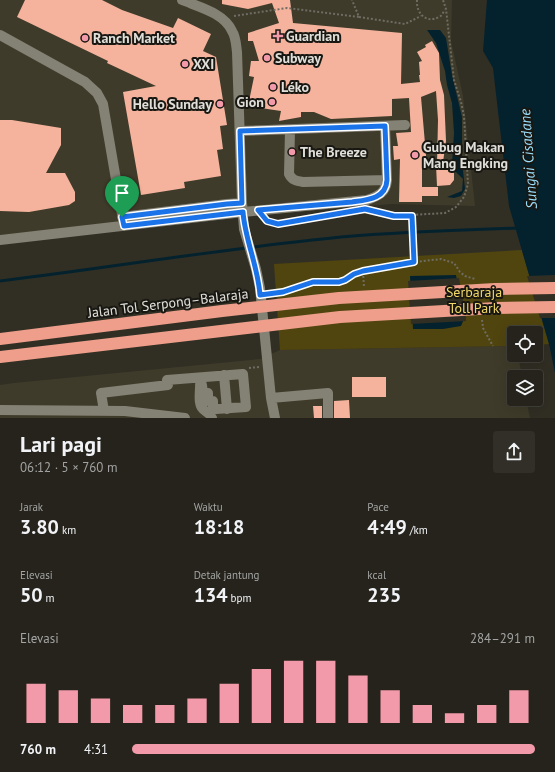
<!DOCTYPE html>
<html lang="id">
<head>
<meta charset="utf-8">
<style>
	:root { --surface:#25231b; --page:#312f28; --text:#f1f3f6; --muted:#a3a4a3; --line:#42403a; --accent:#f39aaa }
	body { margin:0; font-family:"PT Sans",sans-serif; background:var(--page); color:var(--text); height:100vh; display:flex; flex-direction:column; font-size:15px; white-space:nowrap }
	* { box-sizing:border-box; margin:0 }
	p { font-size:13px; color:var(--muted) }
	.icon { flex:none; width:22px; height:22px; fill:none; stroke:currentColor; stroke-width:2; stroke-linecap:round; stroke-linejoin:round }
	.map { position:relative; height:418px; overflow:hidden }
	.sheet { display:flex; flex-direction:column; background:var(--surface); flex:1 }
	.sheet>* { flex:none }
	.tools { position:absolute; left:507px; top:326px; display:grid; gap:8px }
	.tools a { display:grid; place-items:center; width:36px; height:36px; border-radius:4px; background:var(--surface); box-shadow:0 4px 16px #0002,0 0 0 1px var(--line); font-size:20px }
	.pin { position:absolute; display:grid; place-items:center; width:34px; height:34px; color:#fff; margin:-41px -17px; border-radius:50% 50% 50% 0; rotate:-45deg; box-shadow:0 0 4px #0007 }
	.pin .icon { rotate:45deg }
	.round { display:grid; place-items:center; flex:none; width:42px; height:42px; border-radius:4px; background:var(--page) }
	.summary { display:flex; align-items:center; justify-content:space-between; height:68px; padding:0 20px }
	h1 { font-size:22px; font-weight:700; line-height:30px }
	.figures { display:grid; grid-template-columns:repeat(3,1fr); gap:6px; height:68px; padding:4px 20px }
	.figures div { display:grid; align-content:center }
	.figures b { font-size:20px; font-weight:700 }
	.figures small { font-size:11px; font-weight:400 }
	.figures p { font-size:11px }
	.chart { height:112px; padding:8px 20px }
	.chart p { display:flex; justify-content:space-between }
	.chart svg { width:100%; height:72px; margin-top:4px; stroke:var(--accent); stroke-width:6 }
	ul { padding:0 20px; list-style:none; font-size:13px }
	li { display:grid; grid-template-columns:64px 48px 1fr; align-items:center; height:30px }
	li i { height:10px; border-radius:5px; background:var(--accent) }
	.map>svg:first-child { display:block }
	.built { fill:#3f3b2a }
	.green { fill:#50450f }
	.water { fill:#04222e }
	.pier { fill:#312f24 }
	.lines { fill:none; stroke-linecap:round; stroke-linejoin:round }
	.stream { stroke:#04222e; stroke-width:3 }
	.building { fill:#f5b39d }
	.path { stroke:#6e6c63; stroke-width:2; stroke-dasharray:2 2; stroke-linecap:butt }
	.minor { stroke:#848175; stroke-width:10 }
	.highway { stroke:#ee9e8b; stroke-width:12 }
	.route-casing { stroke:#fff; stroke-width:8 }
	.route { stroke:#1a73e8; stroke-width:5 }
	.poi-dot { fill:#f39aaa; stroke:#181712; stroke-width:1.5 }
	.labels { text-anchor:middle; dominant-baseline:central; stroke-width:4; stroke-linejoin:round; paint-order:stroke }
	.poi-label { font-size:14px; font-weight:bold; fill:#e1dfd9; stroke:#181712; text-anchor:start }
	.park-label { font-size:14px; fill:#f0d767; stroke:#181712 }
	.street-label { font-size:14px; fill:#e1dfd9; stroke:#181712 }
	.water-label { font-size:15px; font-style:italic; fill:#98ddfb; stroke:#181712 }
</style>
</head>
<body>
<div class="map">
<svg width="555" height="418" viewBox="0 0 555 418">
	<rect width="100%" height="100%" fill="#312f24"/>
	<!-- built -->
	<path class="built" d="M 0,0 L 452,0 L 451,41 L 463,96 L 475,206 L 392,204 L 0,235 Z
		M 514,346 L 514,355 L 518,355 L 522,377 L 514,377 L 514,399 L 526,399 L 530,418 L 0,418 L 0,385 L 14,383 L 260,359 L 280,350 Z"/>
	<!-- green -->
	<path class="green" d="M 522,250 L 549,344 L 536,345 L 536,333 L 514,333 L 514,346 L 280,350 L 274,264 Z"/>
	<!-- water -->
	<path class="water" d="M 487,0 L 555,0 L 555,373 L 549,344 L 509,206 L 493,68 L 483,51 Z
		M 427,30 L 440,30 L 446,38 L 452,75 L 462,117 L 462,161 L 465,189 L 461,196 L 454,198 L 447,197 L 462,191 L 463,179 L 453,169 L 452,164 L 454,133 L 452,103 L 447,85 L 445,71 L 436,43 Z
		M 456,275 L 464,319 L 461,326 L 443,329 L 413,329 L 410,276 Z"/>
	<!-- pier -->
	<path class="pier" d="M 555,275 L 555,318 L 540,318 L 527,276 Z
		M 459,278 L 466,318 L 466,321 L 411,324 L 408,281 Z"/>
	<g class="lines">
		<!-- stream -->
		<path class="stream" d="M 0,281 C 114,267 227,248 341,237 C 400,232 460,230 519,228"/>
	</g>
	<!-- building -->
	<path class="building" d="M 25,0 L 102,0 L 122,10 L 173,28 L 178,18 L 211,34 L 203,51 L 216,57 L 227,125 L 220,126 L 223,149 L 217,150 L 221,176 L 184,182 L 185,188 L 141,195 L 123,92 L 156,86 L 107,63 L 108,61 L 17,17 Z
		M 222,0 L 290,0 L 293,23 L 402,33 L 401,84 L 420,82 L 419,75 L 420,75 L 419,62 L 422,61 L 417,52 L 426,47 L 425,45 L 432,41 L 439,53 L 440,80 L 444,95 L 446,141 L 443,162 L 454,172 L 454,180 L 450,185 L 437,186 L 436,165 L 437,164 L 438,120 L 436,91 L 421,97 L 427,167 L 422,167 L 422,187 L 438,187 L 438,196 L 422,196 L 422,202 L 399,202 L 400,159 L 394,160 L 393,146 L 398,146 L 396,133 L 411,132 L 409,98 L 392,99 L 392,116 L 331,119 L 314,112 L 301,112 L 301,117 L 279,121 L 281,111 L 248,106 L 254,77 L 249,76 L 251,61 L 259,61 L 253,41 L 248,41 L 248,33 L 279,23 L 272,3 L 248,9 L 222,4 Z
		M 0,120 L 12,120 L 61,128 L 61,145 L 46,173 L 65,173 L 75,192 L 75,201 L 69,205 L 29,212 L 0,211 Z
		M 352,377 L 386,377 L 386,397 L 352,397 Z
		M 349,400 L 350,418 L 334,418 L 334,401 Z
		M 313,406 L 322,406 L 322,418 L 314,418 Z"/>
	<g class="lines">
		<!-- path -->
		<path class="path" d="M 417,0 C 416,13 426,24 439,17 C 442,16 443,12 445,10
			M 234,16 L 287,8 L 359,17 L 352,0
			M 359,17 L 405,24 L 421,16
			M 369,210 L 394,216 L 445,213 L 456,207 L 464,197 L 468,184 L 464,116 L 461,102 L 454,80 L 446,9 L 443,0
			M 412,216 L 414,262
			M 265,219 L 267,221 L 278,223 L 341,213
			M 363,272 L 364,287
			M 269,294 L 283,292 L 313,282 L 339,282 L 345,280 L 354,274 L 363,271 L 386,268 L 407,263 L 441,259 L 454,263 L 460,272 L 465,276 L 475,279
			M 482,320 L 483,328 L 493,346
			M 249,368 L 259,367"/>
		<!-- minor -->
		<path class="minor" d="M 182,0 C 199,7 224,13 232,31 C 236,37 236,45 237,52 L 242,203 L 244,229 L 256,269 L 260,288 L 271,398 L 275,418
			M 0,35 L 85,82 L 97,93 L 103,104 L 124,226
			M 290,130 L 289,174 C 292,180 296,181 303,182 L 387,180 L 385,126
			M 240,131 L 405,125
			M 122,217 L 227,204 L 242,203
			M 0,240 L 243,212 L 367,200 C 378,196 386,193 387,180
			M 224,375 L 227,409
			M 200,387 C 200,393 198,404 203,409 C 207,413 209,412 212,418
			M 271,398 L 328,393 L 328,418
			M 0,410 L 125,411 L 185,418
			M 104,411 L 101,393 L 168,385 L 167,380 L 243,374 L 246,407 L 216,409 L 213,407 L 213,401 L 208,401 L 208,393 L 203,393 L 202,385 L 200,385"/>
		<!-- highway -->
		<path class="highway" d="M 0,339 L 222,311 L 339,298 L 495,289 L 555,288
			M 0,357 L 340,317 L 496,308 L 555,307"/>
	</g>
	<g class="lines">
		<!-- route casing -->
		<g class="route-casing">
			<path id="route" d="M 385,126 L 387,180 C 386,199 367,200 352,202 L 258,210 L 267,221 L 278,224 L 365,209 L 394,216 L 412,216 L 414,262 L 363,271 L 354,274 L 345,280 L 339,282 L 313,282 L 283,292 L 260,295 C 258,266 245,240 243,212 L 124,226 L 122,217 L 227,204 L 242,203 L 240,131 Z"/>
		</g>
		<!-- route -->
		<use href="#route" class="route"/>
	</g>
	<!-- markers -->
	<g class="poi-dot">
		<path d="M276 30h4v4h4v4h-4v4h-4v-4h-4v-4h4z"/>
		<circle cx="85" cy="38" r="4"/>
		<circle cx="267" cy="58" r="4"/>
		<circle cx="185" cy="64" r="4"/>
		<circle cx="273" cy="87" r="4"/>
		<circle cx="272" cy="102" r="4"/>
		<circle cx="220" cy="104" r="4"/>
		<circle cx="292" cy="152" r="4"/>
		<circle cx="415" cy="155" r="4"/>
	</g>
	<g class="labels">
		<!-- poi labels -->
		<g class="poi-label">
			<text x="286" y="36">Guardian</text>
			<text x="93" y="38">Ranch Market</text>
			<text x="275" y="58">Subway</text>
			<text x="193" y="64">XXI</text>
			<text x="281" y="87">Léko</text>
			<text x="264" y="102" text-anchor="end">Gion</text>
			<text x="212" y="104" text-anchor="end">Hello Sunday</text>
			<text x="423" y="147">Gubug Makan<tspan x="423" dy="16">Mang Engking</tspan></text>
			<text x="300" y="152">The Breeze</text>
		</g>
		<!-- park labels -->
		<g class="park-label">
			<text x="474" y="292">Serbaraja<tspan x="474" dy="16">Toll Park</tspan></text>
		</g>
		<!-- street labels -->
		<g class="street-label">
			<text transform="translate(168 303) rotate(-7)">Jalan Tol Serpong–Balaraja</text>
		</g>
		<!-- water labels -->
		<g class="water-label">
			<text transform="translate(528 159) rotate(-94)">Sungai Cisadane</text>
		</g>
	</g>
</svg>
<div class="tools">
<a><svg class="icon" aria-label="locate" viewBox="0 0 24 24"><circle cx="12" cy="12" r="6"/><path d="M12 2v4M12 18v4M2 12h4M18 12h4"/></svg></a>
<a><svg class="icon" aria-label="layers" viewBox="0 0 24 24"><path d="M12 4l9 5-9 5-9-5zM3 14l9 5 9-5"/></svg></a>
</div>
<div class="pin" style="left:122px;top:217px;background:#1e9e55"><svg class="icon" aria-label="arrive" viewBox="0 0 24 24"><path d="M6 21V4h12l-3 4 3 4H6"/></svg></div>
</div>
<section class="sheet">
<div class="summary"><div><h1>Lari pagi</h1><p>06:12 · 5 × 760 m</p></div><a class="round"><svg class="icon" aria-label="share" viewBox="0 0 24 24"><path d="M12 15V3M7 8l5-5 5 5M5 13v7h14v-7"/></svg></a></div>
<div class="figures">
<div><p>Jarak</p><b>3.80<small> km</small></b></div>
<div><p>Waktu</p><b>18:18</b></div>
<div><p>Pace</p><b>4:49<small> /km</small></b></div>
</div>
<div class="figures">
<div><p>Elevasi</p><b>50<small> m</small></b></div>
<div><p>Detak jantung</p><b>134<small> bpm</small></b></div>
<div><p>kcal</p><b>235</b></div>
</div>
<div class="chart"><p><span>Elevasi</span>284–291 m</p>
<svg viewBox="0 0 160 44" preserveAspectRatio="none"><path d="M5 44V20M15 44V24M25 44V29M35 44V33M45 44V33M55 44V29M65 44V20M75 44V11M85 44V6M95 44V6M105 44V15M115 44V24M125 44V33M135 44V38M145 44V33M155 44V24"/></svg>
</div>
<ul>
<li><b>760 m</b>4:31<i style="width:100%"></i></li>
</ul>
</section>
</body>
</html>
